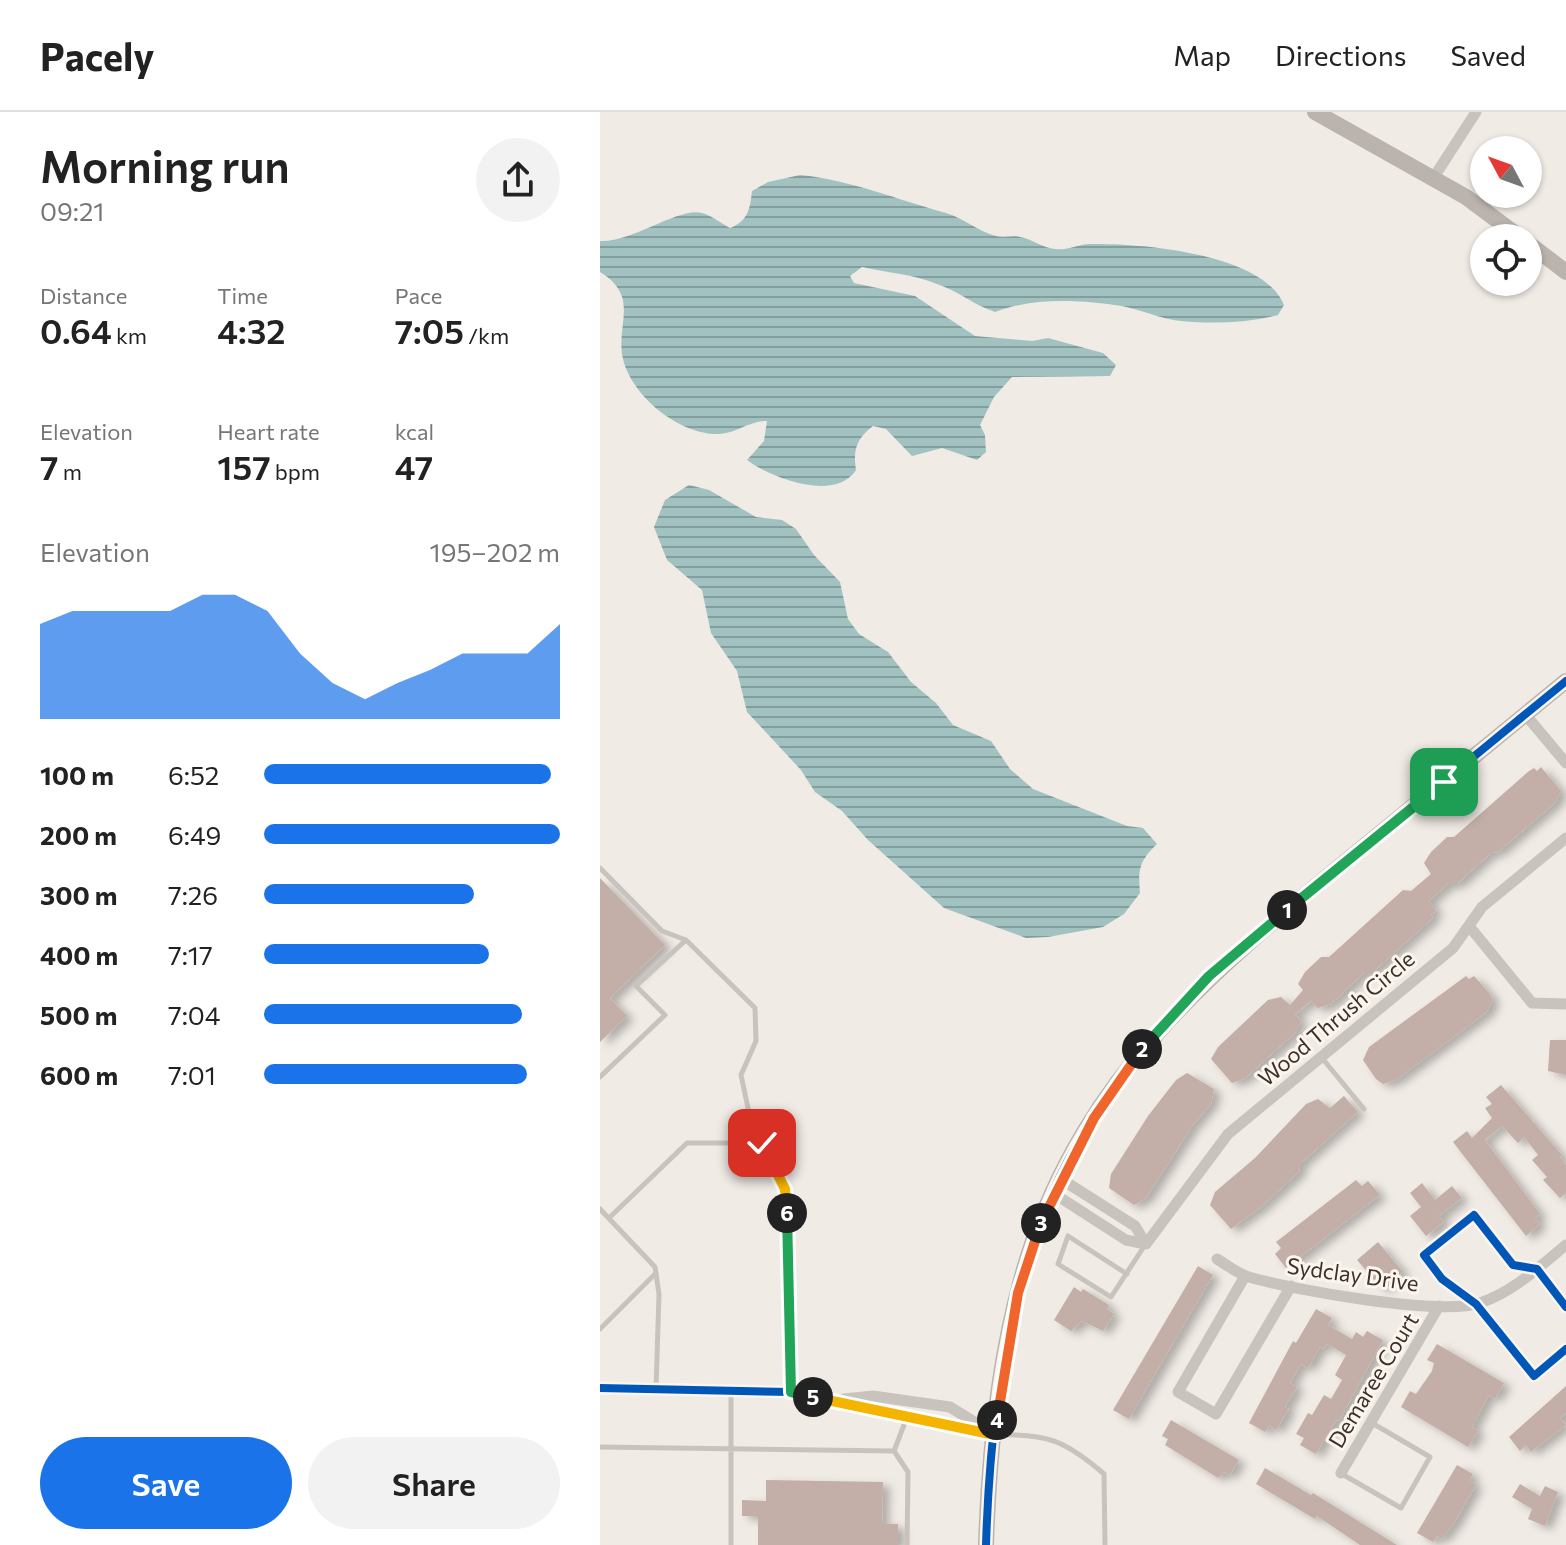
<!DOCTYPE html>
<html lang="en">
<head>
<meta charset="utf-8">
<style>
	:root { --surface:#fff; --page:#f2f2f2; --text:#222; --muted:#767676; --line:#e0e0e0; --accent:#1a73e8 }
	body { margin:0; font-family:Commissioner,sans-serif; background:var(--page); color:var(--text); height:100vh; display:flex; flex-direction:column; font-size:30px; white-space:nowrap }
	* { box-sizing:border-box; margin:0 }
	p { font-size:26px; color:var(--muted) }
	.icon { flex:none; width:44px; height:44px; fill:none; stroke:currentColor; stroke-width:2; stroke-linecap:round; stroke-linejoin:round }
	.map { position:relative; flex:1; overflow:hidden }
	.panel { display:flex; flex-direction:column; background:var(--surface); width:600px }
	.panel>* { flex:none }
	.needle { width:52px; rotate:311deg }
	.buttons { position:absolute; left:870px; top:24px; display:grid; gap:16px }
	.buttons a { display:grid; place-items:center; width:72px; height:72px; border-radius:50%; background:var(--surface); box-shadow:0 2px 6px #0004; font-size:40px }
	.pin { position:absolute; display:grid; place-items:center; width:68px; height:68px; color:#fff; margin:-34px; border-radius:16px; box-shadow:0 4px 12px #0006 }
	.km { position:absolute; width:40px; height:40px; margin:-20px; border-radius:50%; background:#222; color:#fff; font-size:22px; line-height:40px; text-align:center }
	.round { display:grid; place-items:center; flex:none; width:84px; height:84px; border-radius:42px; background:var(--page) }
	.head { display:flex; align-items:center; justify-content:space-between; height:136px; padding:0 40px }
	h1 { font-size:44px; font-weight:600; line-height:60px }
	.stats { display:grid; grid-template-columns:repeat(3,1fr); gap:12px; height:136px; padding:8px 40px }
	.stats div { display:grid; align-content:center }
	.stats b { font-size:34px; font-weight:600 }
	.stats small { font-size:22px; font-weight:400 }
	.stats p { font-size:22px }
	.chart { height:224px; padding:16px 40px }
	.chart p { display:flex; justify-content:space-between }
	.chart svg { width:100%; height:144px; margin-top:8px; fill:var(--accent); opacity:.7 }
	.button { display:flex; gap:16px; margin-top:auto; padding:16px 40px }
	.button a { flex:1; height:92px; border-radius:48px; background:var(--accent); color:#fff; font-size:32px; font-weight:600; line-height:92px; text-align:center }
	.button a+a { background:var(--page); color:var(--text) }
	ul { padding:0 40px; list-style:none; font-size:26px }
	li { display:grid; grid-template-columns:128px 96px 1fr; align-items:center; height:60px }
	li i { height:20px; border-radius:10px; background:var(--accent) }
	header { display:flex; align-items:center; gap:48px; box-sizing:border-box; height:112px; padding:0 40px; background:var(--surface); border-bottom:2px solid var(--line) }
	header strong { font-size:38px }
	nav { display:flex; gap:44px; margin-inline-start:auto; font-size:28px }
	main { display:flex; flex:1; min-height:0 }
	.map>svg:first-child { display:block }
	.water { fill:url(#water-rules) }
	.building { fill:#c3afa7; filter:url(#shadow) }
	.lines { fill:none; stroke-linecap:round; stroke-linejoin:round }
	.lane { stroke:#c9c3be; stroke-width:5 }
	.street { stroke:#c9c3be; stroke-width:11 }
	.secondary { stroke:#bab3ae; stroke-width:16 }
	.cycleway-casing { stroke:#fbf5ee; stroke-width:13 }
	.cycleway { stroke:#0057b8; stroke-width:8 }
	.split-1-casing { stroke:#fff; stroke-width:16 }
	.split-2-casing { stroke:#fff; stroke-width:16 }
	.split-3-casing { stroke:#fff; stroke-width:16 }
	.split-4-casing { stroke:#fff; stroke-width:16 }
	.split-5-casing { stroke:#fff; stroke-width:16 }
	.split-6-casing { stroke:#fff; stroke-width:16 }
	.split-7-casing { stroke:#fff; stroke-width:16 }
	.split-1 { stroke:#22a559; stroke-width:10 }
	.split-2 { stroke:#22a559; stroke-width:10 }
	.split-3 { stroke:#f0652b; stroke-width:10 }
	.split-4 { stroke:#f0652b; stroke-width:10 }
	.split-5 { stroke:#f5b400; stroke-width:10 }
	.split-6 { stroke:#22a559; stroke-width:10 }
	.split-7 { stroke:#f5b400; stroke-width:10 }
	.labels { text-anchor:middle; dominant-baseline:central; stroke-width:6; stroke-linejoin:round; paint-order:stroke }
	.street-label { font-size:22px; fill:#3b302b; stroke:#fbf5ee }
</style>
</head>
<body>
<header>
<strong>Pacely</strong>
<nav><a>Map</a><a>Directions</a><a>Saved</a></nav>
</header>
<main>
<section class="panel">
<div class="head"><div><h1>Morning run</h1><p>09:21</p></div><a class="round"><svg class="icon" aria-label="share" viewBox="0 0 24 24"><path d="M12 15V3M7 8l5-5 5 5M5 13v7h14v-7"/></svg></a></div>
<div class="stats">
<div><p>Distance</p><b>0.64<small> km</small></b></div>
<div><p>Time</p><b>4:32</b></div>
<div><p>Pace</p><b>7:05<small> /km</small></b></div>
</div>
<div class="stats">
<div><p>Elevation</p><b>7<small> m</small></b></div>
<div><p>Heart rate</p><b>157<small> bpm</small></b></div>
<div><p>kcal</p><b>47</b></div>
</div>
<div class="chart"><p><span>Elevation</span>195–202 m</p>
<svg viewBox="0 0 160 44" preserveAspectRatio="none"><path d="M0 44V15L10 11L20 11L30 11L40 11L50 6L60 6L70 11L80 24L90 33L100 38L110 33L120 29L130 24L140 24L150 24L160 15V44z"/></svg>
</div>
<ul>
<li><b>100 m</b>6:52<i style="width:97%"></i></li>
<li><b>200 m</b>6:49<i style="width:100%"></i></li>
<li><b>300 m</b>7:26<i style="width:71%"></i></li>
<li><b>400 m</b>7:17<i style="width:76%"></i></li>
<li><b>500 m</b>7:04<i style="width:87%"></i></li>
<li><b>600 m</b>7:01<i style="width:89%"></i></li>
</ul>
<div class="button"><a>Save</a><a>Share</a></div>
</section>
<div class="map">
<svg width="966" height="1433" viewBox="0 0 966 1433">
	<defs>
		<pattern id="water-rules" width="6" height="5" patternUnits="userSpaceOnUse" patternTransform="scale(2)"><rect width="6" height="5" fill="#a1c2c1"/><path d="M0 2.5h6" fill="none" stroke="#849e9d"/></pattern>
		<filter id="shadow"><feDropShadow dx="7" dy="4" stdDeviation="4" flood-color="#0004"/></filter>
	</defs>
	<rect width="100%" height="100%" fill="#f0ebe5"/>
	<!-- water -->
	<path class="water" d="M 200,63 C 251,68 298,88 346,101 C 364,106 379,120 396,124 C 404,126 413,123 420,125 C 432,127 443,136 455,137 C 466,139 479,132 490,132 C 540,131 663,141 684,193 L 678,203 C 646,211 614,212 581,209 C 561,207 542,198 522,194 C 482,188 433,185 395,200 C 374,193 358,179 337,172 C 313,162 288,161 262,155 L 250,164 L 254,171 L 315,184 L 375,224 L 432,229 L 448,226 L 503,241 L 516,253 L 510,264 L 412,265 L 394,285 L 380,313 L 385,323 L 386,340 L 377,348 L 342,336 L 312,344 L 286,317 L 273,314 C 256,327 253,338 256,358 C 236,390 172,367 147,348 L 164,329 L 167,309 C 149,309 137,321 120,322 C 81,324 32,285 23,247 C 15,213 41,185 0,160 L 0,129 C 32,131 78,95 102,101 C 111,103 122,112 130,116 C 148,109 150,97 152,79 L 168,70 Z
		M 89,373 L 109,378 L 156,405 L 182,408 L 196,417 L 214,443 L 240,470 L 248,507 L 259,522 L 288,540 L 311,570 L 336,591 L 353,613 L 391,629 L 410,657 L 433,677 L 527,714 L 543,716 L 557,732 C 539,749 538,758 540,781 L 524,802 L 503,815 L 448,825 L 426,826 L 344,796 L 268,728 L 242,699 L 215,680 L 201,658 L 147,600 L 137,559 L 111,521 L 102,478 L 67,448 L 54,415 L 65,388 Z"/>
	<!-- building -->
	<path class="building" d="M 941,655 L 961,679 L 955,691 L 898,740 L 891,741 L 857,772 L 848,772 L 829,789 L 836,799 L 831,803 L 833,806 L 773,860 L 765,860 L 731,892 L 718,896 L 711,889 L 695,902 L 701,909 L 695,921 L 644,967 L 632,971 L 611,947 L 618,935 L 668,888 L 681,885 L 690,893 L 703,878 L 698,872 L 705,860 L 721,845 L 729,845 L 803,778 L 811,779 L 831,762 L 824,751 L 831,740 L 847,725 L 854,725 L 929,659 L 934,656 L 937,659 Z
		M 0,766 L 65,833 L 10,886 L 27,904 L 0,930 Z
		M 866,864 L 869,867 L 874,864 L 889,881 L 893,888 L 887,900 L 796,968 L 783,972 L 776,967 L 763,948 L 769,935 Z
		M 950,928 L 966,928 L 966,963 L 948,959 Z
		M 587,961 L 614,977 L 611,992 L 593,1013 L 546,1086 L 534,1093 L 509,1076 L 511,1062 L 548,1004 L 576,968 Z
		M 901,973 L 962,1043 L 960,1045 L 966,1053 L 966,1081 L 960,1086 L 943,1068 L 947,1065 L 932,1048 L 938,1043 L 924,1025 L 918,1031 L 902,1014 L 885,1028 L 940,1102 L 935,1106 L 940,1112 L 926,1124 L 853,1030 L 867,1019 L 872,1026 L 892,1006 L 885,996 L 892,992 L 886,985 Z
		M 744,984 L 758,1000 L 700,1052 L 699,1060 L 661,1095 L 631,1117 L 610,1093 L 615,1080 L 655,1046 L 706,992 L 718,987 L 730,996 Z
		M 756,1068 L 762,1074 L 768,1069 L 780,1083 L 686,1156 L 675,1142 L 681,1136 L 676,1130 Z
		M 822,1071 L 835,1088 L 852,1074 L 862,1086 L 839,1104 L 844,1110 L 826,1124 L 810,1104 L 821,1095 L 810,1081 Z
		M 778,1130 L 803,1160 L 782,1177 L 757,1148 Z
		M 598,1154 L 613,1163 L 529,1307 L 513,1298 Z
		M 474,1175 L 481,1180 L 483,1177 L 509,1193 L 507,1197 L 514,1202 L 503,1219 L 482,1209 L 471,1219 L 454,1208 Z
		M 716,1197 L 732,1206 L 728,1213 L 752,1227 L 756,1220 L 763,1225 L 767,1219 L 783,1228 L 739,1309 L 736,1308 L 716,1342 L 700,1333 L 704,1326 L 696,1322 L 708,1301 L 712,1303 L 724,1283 L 731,1287 L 742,1268 L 735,1263 L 746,1243 L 727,1232 L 723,1237 L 720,1235 L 708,1256 L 701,1252 L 690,1271 L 697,1275 L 685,1295 L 689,1297 L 676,1318 L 669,1313 L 665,1320 L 649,1311 L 693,1229 L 696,1231 Z
		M 837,1232 L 904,1271 L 895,1287 L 889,1283 L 872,1315 L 878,1319 L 868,1335 L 801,1295 L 810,1279 L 816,1282 L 832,1259 L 834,1251 L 827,1248 Z
		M 966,1274 L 966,1301 L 960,1306 L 966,1313 L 931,1340 L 926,1333 L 920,1339 L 909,1325 Z
		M 571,1308 L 639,1348 L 630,1363 L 624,1360 L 618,1366 L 565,1333 L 568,1327 L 562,1324 Z
		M 857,1353 L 873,1362 L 869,1369 L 876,1373 L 855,1410 L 842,1427 L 837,1424 L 833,1430 L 817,1421 Z
		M 665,1356 L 711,1383 L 713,1381 L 797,1433 L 760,1433 L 717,1404 L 715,1407 L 656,1372 Z
		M 166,1368 L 283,1370 L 282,1412 L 298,1412 L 298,1433 L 158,1433 L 158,1404 L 142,1404 L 142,1388 L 166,1389 Z
		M 920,1372 L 940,1384 L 945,1374 L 958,1380 L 945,1414 L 928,1407 L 932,1397 L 912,1385 Z"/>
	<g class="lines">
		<!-- lane -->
		<path class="lane" d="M 0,756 L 62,819 L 86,828
			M 722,946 L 764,997
			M 0,965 L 65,903 L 36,874 L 86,828 L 155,896 L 156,929 L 141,963 L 151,1010 L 185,1077 L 191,1279
			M 0,1097 L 55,1155 L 59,1182 L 56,1277
			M 9,1106 L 87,1031 L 162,1031
			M 527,1162 L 468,1124 L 458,1152 L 511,1185 L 545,1133
			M 0,1217 L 56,1161
			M 131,1279 L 131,1433
			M 307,1305 L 294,1339 L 308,1360 L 307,1433
			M 396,1323 C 447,1321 466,1329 504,1362 L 505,1433
			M 0,1335 L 294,1339
			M 742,1362 L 801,1396 L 830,1345 L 772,1311"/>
		<!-- street -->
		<path class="street" d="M 834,65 L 876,0
			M 925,602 L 966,651
			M 869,814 L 932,891 L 966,892
			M 461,1067 L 535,1114 L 546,1132
			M 453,1081 L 526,1128 L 546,1132
			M 546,1132 L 628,1022 L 853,836 L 882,795 L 966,726
			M 617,1147 C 627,1153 638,1162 649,1165 C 693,1178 839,1204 880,1191 C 913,1180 939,1155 966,1133
			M 645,1164 L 578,1280 L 616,1302 L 691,1174
			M 966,1195 L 937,1157 L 913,1153 L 874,1103 L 824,1143 L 842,1167 L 876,1192 L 934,1264 L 966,1237
			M 0,1276 L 191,1280 L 395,1323
			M 244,1287 L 273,1284 L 350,1295 L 387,1318
			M 741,1361 L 839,1194"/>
		<!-- secondary -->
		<path class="secondary" d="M 715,0 L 866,85 L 921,126
			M 928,131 L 966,160
			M 386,1433 C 389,1337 399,1234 429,1141 C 488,959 615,857 756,741 C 826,684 896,626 966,569"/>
		<!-- cycleway casing -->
		<g class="cycleway-casing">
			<path id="cycleway" d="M 966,1195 L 937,1157 L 913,1153 L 874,1103 L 824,1143 L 842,1167 L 876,1192 L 934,1264 L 966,1237
				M 0,1276 L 191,1280 L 395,1323
				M 386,1433 C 389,1337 399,1234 429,1141 C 488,959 615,857 756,741 C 826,684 896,626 966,569"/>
		</g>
		<!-- cycleway -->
		<use href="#cycleway" class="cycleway"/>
	</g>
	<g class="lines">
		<!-- split-1 casing -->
		<g class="split-1-casing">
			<path id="split-1" d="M 687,798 L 844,670"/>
		</g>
		<!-- split-2 casing -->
		<g class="split-2-casing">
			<path id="split-2" d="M 542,937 L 609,864 L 687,798"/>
		</g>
		<!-- split-3 casing -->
		<g class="split-3-casing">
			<path id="split-3" d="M 441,1111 L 494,1006 L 542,937"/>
		</g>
		<!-- split-4 casing -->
		<g class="split-4-casing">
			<path id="split-4" d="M 397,1308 L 418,1181 L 441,1111"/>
		</g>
		<!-- split-5 casing -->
		<g class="split-5-casing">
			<path id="split-5" d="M 213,1285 L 395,1323 L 397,1308"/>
		</g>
		<!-- split-6 casing -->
		<g class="split-6-casing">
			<path id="split-6" d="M 187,1101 L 191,1280 L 213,1285"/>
		</g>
		<!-- split-7 casing -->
		<g class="split-7-casing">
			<path id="split-7" d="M 162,1031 L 185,1077 L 187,1101"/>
		</g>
		<!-- split-1 -->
		<use href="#split-1" class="split-1"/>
		<!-- split-2 -->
		<use href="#split-2" class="split-2"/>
		<!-- split-3 -->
		<use href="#split-3" class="split-3"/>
		<!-- split-4 -->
		<use href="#split-4" class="split-4"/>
		<!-- split-5 -->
		<use href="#split-5" class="split-5"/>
		<!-- split-6 -->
		<use href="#split-6" class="split-6"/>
		<!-- split-7 -->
		<use href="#split-7" class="split-7"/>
	</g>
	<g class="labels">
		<!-- street labels -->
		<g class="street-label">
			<text transform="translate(736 906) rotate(-40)">Wood Thrush Circle</text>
			<text transform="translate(753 1162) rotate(8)">Sydclay Drive</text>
			<text transform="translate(773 1268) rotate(-59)">Demaree Court</text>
		</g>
	</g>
</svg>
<div class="buttons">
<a><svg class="needle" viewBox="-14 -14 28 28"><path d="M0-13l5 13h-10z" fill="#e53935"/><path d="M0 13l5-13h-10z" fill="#767676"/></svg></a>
<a><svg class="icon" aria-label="locate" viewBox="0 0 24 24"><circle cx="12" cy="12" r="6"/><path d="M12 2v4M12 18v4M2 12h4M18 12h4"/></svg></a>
</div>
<div class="pin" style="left:844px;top:670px;background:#1e9e55"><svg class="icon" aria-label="arrive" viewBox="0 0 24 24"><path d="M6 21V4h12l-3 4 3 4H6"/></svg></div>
<div class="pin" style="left:162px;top:1031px;background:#d93025"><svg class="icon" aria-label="check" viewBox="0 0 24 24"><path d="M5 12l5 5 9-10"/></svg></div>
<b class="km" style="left:687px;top:798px">1</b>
<b class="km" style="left:542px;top:937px">2</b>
<b class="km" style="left:441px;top:1111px">3</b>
<b class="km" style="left:397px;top:1308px">4</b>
<b class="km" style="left:213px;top:1285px">5</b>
<b class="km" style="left:187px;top:1101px">6</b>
</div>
</main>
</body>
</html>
